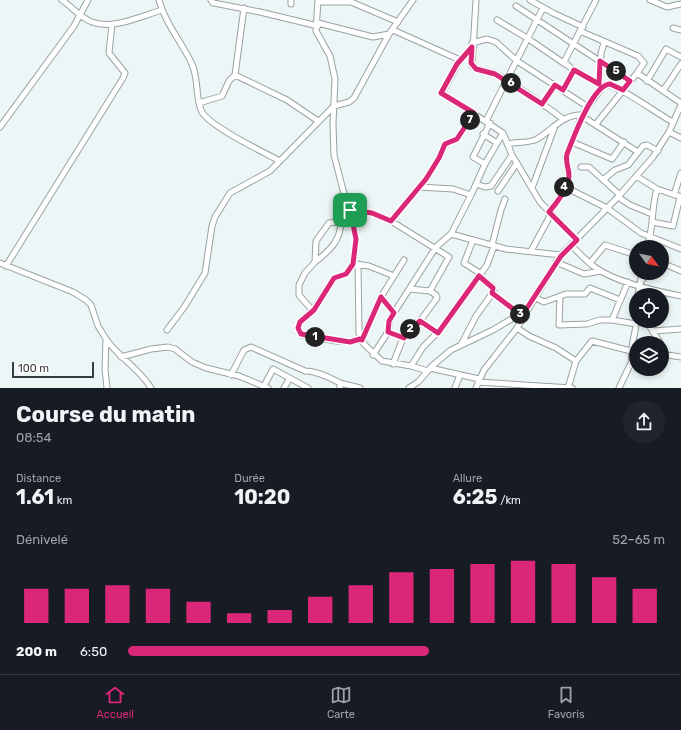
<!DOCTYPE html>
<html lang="fr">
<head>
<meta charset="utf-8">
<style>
	:root { --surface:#171b24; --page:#20242c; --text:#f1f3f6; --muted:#9ea1a6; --line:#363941; --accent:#db2777 }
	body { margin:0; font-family:Rubik,sans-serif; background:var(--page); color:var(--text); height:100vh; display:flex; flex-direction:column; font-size:15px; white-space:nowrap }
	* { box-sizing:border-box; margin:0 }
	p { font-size:13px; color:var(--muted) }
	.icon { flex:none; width:22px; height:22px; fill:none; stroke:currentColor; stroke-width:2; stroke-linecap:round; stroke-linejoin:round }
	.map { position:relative; height:388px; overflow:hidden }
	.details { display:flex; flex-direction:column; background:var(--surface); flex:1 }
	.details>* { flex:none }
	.needle { width:26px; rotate:123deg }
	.buttons { position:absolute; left:629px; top:240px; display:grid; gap:8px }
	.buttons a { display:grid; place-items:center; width:40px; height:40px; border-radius:50%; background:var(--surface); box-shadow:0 2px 6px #0003; font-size:20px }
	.scale { position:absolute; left:12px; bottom:10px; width:82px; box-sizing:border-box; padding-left:4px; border:2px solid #383c3c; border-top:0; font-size:11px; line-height:14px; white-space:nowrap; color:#383c3c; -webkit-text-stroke:3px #fff; paint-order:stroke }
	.pin { position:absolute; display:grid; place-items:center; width:34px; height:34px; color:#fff; margin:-17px; border-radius:8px; box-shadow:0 2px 6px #0006 }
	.km { position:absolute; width:20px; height:20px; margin:-10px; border-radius:50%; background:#222; color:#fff; font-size:11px; line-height:20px; text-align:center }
	.round { display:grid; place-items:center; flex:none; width:42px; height:42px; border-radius:21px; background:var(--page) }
	.overview { display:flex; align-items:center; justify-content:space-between; height:68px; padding:0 16px }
	h1 { font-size:22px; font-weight:700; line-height:30px }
	.figures { display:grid; grid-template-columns:repeat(3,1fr); gap:6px; height:68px; padding:4px 16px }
	.figures div { display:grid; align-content:center }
	.figures b { font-size:20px; font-weight:700 }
	.figures small { font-size:11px; font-weight:400 }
	.figures p { font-size:11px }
	.chart { height:112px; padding:8px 16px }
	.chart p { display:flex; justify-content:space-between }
	.chart svg { width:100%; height:72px; margin-top:4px; stroke:var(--accent); stroke-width:6 }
	ul { padding:0 16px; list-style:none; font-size:13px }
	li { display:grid; grid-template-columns:64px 48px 1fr; align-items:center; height:30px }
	li i { height:10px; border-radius:5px; background:var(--accent) }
	.menu { display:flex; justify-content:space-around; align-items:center; height:56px; border-top:1px solid var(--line); background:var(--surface); font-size:11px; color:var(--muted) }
	.menu a { display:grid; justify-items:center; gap:2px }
	.menu .on { color:var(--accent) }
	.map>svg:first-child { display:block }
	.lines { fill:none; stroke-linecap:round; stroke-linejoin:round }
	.minor-casing { stroke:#9aa2a2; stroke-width:7 }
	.minor { stroke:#fff; stroke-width:5 }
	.route-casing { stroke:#fff; stroke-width:8 }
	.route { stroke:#db2777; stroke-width:5 }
</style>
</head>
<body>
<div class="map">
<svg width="681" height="388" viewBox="0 0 681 388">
	<rect width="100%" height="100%" fill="#edf6f6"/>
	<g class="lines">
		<!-- minor casing -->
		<g class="minor-casing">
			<path id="minor" d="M 62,0 C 72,7 81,18 92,22 C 113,30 141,16 162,10
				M 159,0 C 165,23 181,41 191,62 C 199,77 195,95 201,110 C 206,125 265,153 280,161
				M 211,0 L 213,3 L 219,4 L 260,12 L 318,26
				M 291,0 L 291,4
				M 318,0 L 316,31 L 330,56 L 335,79 L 333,124 L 334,155 L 343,190 L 350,210 L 372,213 L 391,221 L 426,179 L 439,158 L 445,144 L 457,139 L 474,113
				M 476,0 L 472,66 C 480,73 489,70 498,75 C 520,88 542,103 563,119
				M 530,0 L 553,13 L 583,27
				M 596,0 L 564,62 L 572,69 L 603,86
				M 650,0 L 667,7 L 681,4
				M 318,2 L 351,2 L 398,22
				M 516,6 L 630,81
				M 497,20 L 527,38 L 565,64
				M 318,23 L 373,37 L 389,34
				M 673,28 L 681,30
				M 393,30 L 460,60 L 472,47
				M 580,31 L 638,56 L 644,63 L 637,73
				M 472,43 L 487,39 L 496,42 L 517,61 L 588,107
				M 460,60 L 442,93 L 503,133 L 512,155 L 540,202 L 577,240
				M 235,75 L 244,8
				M 647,81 L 666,49 L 681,57
				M 599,84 L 601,53 L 604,43
				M 563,90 L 574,70
				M 663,91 L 681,64
				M 199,103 L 222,96 L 229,81 L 235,75 L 287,100 L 318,121
				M 542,104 L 555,85
				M 486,121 L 543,8
				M 596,124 L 637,73 L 681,103
				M 0,127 L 74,26 L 88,0
				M 669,132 L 681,138
				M 483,134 L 497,143
				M 572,142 L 612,159 L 624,142
				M 507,144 C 516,142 526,143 535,140 C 551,132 561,115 580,115 L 638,152
				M 485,164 L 473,157 L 490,123
				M 581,167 L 589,167 L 620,195
				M 636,176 L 657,189 L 681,197
				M 603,180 L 615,170 L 628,165 L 643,146 L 647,145 L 658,151
				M 476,184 L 485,187 L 491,186 L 512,155
				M 419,187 L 453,189 L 471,195 L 451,234 L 506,249 L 561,255
				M 565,187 L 607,208 L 641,233 L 681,249
				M 532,188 L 555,126
				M 498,191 L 517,163
				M 471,195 L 485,164 L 503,133
				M 674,195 L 681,173
				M 618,197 L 630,205 L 652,214
				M 350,210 L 356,239 L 353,264 L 346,274 L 334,278 L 314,309 L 300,322 L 298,328 L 302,335 C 316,337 349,346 360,339
				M 549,212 L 560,197 L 568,181 L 569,176 L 566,157 L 582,115 L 604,85 C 614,81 660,116 673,122
				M 391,221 L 449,257 L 430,291 L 436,295 L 437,298 L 420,321
				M 652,222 L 673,226 L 680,197
				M 473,240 L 464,263 L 481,274
				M 492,245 L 501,210 L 505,199
				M 571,245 C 579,253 587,262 596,268 C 618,283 655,291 681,296
				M 647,247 C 654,228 651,208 657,189
				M 531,251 L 551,214
				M 315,262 C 329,251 341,241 341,221
				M 556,262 L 584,274 L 601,271
				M 0,263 L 73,292 L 86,300 L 91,305 L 98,326 L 106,339 L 105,369 L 107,388
				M 590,263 L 605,245 L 636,255
				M 662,263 L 681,271
				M 356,264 L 369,266 L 394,276
				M 358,264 L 359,333 L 364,344 L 382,361 L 411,366 L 428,371
				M 6,266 L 123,78 L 125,73 L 109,53 L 112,24
				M 641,281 L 649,273
				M 410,289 L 430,291
				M 492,293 L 520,314
				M 638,295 L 642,273
				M 560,296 L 559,325 L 587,324 L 600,320 L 612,320 L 636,324 C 635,337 629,350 632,363
				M 381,297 L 394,313
				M 534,297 L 544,302 L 566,294 L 585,294 L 590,288 L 620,300
				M 636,309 L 636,318
				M 313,311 L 299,295 L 299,285 L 305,273 L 315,262 L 316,241 L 329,223 L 352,219
				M 612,320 L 628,282
				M 648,321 C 649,331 663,341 665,354
				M 517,328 L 529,336 L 556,348 L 576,361
				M 167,330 L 185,306 L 205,273 L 212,226 L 215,217 L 230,193 L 270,171 L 334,106 L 349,102 L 354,98 L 389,34 L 413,0
				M 653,331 L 681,329
				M 388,332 L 404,338
				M 106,339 C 119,358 140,369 151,388
				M 361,340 L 381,297 L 404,260
				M 461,345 L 476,316 L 494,291 L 493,287 L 479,276 L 487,265 L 494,246
				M 662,354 L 681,357
				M 373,355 L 388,332 L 390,319 L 436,247 L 451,234
				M 121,357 L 151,349 L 168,347 L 175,349 L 192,362 L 206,368 L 239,376 L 268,388
				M 393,364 C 399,349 404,328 420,321 L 437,333
				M 411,366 L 423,347 L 442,328 L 479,276
				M 430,368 L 479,379
				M 231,375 L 244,350 L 251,347 L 305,371 C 317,371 329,377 340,383 L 340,388
				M 478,382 L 572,388
				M 340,383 L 360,388
				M 264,386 L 273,369 L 308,388
				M 284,388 L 290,378
				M 409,388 L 418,382 L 432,366 L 451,350 L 493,330 L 525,311
				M 455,388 L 460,375
				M 476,388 L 484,370 L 517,328 L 561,255 L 618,197 L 653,157 L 669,132 L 681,105
				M 568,388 L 576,361 L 592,341 L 631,351
				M 619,388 L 630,365 L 632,363 L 636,364"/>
		</g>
		<!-- minor -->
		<use href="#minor" class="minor"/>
	</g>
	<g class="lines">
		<!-- route casing -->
		<g class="route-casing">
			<path id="route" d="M 472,47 L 471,63 L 476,69 L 495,74 L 542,104 L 555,85 L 563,90 L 574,70 L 599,84 L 600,61 L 630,81 L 623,90 L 610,84 C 592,85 573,139 567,154 C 565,162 569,168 569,176 C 569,187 556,204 549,212 L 577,240 L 561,256 L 525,311 L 520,314 L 492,293 L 493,288 L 479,276 L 438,333 L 420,321 L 410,329 L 404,338 L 388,332 L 389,321 L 394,313 L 381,297 L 362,340 L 360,339 L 350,342 L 301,334 L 298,328 L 300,322 L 314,310 L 334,278 L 346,274 L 353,264 L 356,239 L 350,210 L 372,213 L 391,221 L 426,179 L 439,158 L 445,144 L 457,139 L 474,113 L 441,93 L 457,64 Z"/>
		</g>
		<!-- route -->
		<use href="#route" class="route"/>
	</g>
</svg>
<div class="buttons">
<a><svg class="needle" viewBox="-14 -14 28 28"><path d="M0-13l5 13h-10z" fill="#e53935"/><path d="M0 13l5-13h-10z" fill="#9ea1a6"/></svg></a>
<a><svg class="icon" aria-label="locate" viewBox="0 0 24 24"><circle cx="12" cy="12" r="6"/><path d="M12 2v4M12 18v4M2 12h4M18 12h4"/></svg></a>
<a><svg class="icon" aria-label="layers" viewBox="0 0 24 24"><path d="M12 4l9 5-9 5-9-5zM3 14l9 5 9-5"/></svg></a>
</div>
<div class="scale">100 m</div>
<div class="pin" style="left:350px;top:210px;background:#1e9e55"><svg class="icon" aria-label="arrive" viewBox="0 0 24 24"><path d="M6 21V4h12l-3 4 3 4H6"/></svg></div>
<b class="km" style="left:315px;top:337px">1</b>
<b class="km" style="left:410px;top:329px">2</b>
<b class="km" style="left:520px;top:314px">3</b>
<b class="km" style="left:564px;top:187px">4</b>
<b class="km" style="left:616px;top:71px">5</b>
<b class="km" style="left:511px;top:83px">6</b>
<b class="km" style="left:470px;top:120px">7</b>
</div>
<section class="details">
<div class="overview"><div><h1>Course du matin</h1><p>08:54</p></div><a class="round"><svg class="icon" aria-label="share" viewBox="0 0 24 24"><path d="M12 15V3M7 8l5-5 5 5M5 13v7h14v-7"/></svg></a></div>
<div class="figures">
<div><p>Distance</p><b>1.61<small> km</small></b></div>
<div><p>Durée</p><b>10:20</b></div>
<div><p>Allure</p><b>6:25<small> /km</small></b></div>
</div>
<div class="chart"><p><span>Dénivelé</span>52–65 m</p>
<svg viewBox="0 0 160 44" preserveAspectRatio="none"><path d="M5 44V23M15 44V23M25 44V21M35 44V23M45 44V31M55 44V38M65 44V36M75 44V28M85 44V21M95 44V13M105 44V11M115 44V8M125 44V6M135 44V8M145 44V16M155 44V23"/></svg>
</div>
<ul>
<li><b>200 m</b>6:50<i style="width:56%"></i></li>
</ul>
</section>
<nav class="menu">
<a class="on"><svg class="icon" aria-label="home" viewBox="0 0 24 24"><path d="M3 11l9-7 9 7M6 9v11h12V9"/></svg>Accueil</a>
<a><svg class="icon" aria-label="map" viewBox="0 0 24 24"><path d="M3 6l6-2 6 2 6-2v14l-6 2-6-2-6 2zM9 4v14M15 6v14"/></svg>Carte</a>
<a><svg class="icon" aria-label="saved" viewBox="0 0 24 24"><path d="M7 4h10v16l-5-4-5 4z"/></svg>Favoris</a>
</nav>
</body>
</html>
